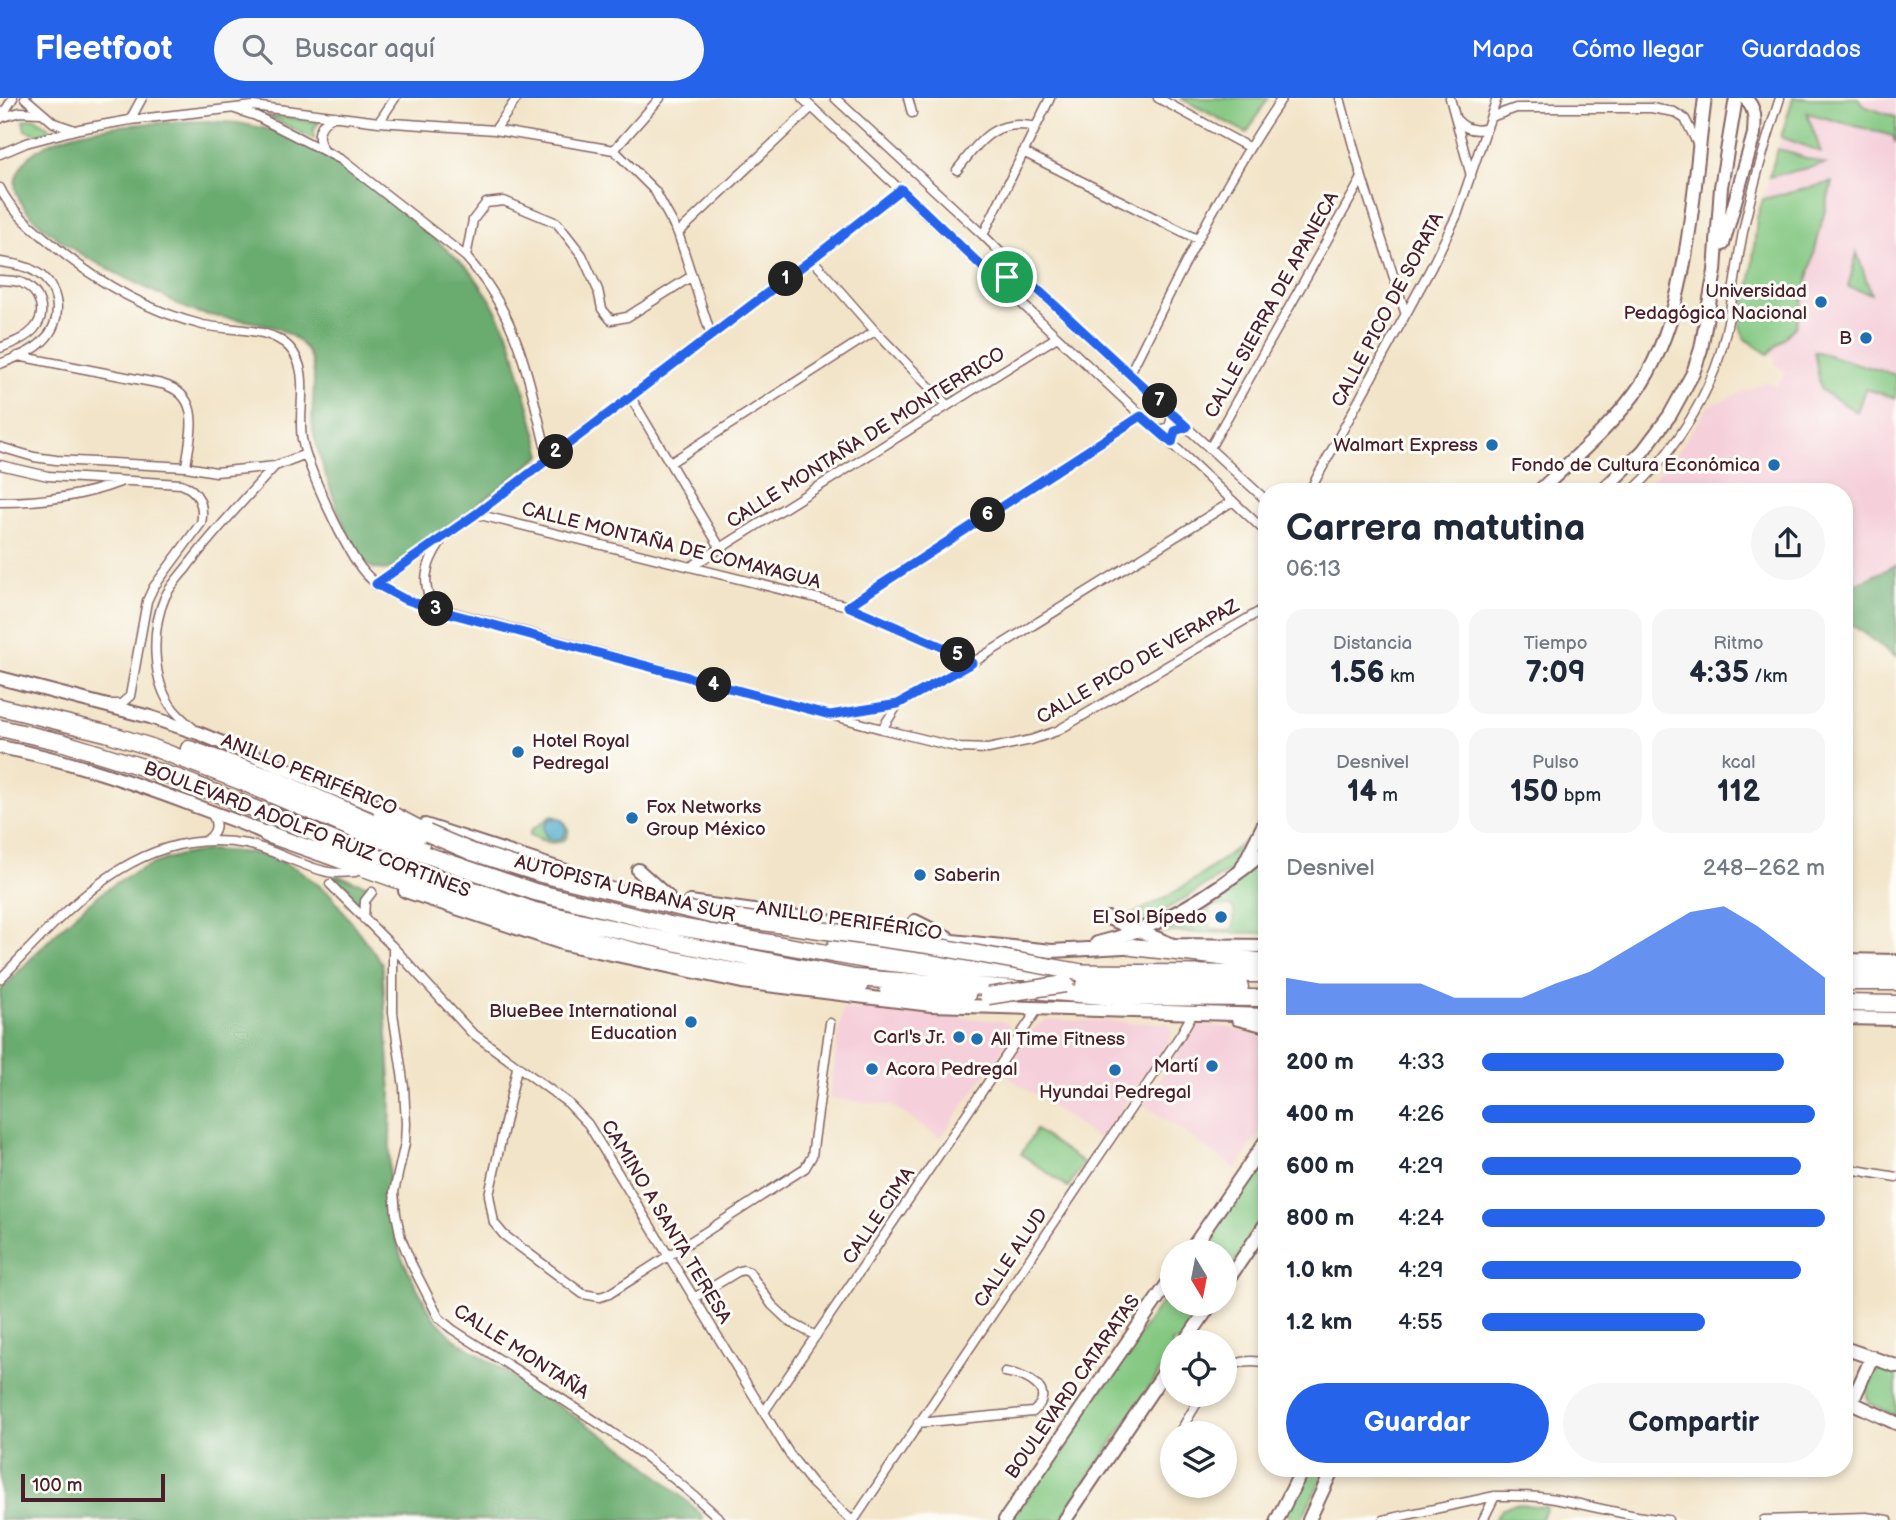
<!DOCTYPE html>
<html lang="es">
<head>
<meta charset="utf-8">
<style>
	:root { --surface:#fff; --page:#f6f6f7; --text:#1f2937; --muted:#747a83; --accent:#2563eb }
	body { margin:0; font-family:"Balsamiq Sans",sans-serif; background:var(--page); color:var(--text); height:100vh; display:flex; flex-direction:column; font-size:26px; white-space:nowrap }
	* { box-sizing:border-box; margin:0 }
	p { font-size:23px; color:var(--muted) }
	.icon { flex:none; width:38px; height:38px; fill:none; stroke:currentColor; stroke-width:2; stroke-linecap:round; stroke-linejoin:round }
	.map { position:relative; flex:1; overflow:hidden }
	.sheet { position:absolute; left:1258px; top:385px; width:595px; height:994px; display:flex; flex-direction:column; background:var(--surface); border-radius:28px; box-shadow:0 4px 10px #0003 }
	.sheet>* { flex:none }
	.needle { width:46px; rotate:170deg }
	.buttons { position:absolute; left:1160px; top:1141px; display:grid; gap:14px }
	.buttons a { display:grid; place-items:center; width:77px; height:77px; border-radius:50%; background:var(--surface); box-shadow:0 4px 10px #0003; font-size:35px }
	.scale { position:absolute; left:21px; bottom:18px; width:144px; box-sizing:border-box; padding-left:7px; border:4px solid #4a1f2b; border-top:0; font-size:19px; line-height:24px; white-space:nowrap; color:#4a1f2b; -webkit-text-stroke:5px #fdfcf7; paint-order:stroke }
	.pin { position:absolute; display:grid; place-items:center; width:60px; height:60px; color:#fff; margin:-30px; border:4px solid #fff; border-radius:50%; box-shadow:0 2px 7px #0007 }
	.km { position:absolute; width:35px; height:35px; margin:-18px; border-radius:50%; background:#222; color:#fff; font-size:19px; line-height:35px; text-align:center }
	.round { display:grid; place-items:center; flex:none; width:74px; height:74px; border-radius:37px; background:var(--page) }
	.headline { display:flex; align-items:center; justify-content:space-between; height:119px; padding:0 28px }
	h1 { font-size:38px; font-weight:700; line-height:52px }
	.stats { display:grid; grid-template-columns:repeat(3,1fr); gap:10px; height:119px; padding:7px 28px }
	.stats div { display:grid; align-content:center; border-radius:18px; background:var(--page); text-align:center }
	.stats b { font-size:30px; font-weight:700 }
	.stats small { font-size:19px; font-weight:400 }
	.stats p { font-size:19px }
	.chart { height:196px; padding:14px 28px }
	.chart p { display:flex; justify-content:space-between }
	.chart svg { width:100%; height:126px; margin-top:7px; fill:var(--accent); opacity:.7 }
	.button { display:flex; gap:14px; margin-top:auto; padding:14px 28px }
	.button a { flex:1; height:80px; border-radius:42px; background:var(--accent); color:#fff; font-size:28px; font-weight:700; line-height:80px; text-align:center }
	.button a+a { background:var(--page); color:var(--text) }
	ul { padding:0 28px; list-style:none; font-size:23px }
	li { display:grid; grid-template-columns:112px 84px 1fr; align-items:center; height:52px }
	li i { height:18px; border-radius:9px; background:var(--accent) }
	header { display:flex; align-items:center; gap:42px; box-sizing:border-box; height:98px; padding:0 35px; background:var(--accent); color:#fff }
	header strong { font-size:33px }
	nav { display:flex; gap:38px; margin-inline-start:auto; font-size:24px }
	.search { width:490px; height:63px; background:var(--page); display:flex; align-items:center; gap:18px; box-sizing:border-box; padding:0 24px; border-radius:38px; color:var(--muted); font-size:26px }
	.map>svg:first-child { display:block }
	.built { fill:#f5cfda }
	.green { fill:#84c882; stroke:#677456; stroke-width:2; fill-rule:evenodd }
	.forest { fill:#6bac70; stroke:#5a664e; stroke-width:2 }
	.water { fill:#4babca; stroke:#4a657a; stroke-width:2 }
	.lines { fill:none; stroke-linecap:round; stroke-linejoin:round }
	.street-casing { stroke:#856462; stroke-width:11 }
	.secondary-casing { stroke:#856462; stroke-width:16 }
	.highway-casing { stroke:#856462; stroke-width:19 }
	.street { stroke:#fff; stroke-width:8 }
	.secondary { stroke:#fff; stroke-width:12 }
	.highway { stroke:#fff; stroke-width:16 }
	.highway-bridge-casing { stroke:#856462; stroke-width:19; stroke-linecap:butt }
	.highway-bridge { stroke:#fff; stroke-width:16 }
	.route-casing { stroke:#fff; stroke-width:14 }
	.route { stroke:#2563eb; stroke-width:9 }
	.poi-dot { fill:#1f6fb2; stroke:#fdfcf7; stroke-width:2.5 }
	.labels { text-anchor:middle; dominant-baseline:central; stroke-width:6; stroke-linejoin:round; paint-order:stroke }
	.poi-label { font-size:19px; fill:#4a1f2b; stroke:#fdfcf7; text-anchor:end }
	.street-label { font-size:19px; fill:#4a1f2b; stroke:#fdfcf7 }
</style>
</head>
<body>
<header>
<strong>Fleetfoot</strong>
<div class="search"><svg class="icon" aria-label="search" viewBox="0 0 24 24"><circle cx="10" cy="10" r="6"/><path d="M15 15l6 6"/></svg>Buscar aquí</div>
<nav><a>Mapa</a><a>Cómo llegar</a><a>Guardados</a></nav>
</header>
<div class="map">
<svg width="1896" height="1422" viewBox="0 0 1896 1422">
	<rect width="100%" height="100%" fill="#fdfcf7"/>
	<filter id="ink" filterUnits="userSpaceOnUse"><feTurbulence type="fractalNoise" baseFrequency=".0143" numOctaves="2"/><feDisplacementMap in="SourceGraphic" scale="14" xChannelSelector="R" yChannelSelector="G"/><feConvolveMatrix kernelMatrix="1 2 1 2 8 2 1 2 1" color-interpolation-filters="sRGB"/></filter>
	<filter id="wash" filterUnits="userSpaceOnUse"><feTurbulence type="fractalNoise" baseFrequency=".00686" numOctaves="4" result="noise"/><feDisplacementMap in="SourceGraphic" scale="28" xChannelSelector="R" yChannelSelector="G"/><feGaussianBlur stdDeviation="1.57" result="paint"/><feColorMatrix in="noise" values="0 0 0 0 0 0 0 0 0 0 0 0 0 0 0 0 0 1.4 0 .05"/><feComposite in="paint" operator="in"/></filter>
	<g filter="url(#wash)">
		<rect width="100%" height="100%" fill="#f2e4c8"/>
		<!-- built -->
		<path class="built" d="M 1793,0 L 1896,0 L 1896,467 L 1845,491 L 1844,394 L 1639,394 L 1671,363 L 1709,308 L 1768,283 L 1776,288 L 1786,274 L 1774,265 L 1776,260 L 1745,241 L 1740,228 L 1751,181 L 1757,120 Z
			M 843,910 L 1002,923 L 1009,927 L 1012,937 L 941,1040 L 892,1008 L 829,1000 Z
			M 1046,922 L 1167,925 L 1171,930 L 1172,938 L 1100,1042 L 1003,975 L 1035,929 Z
			M 1198,926 L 1231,930 L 1267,940 L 1267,1025 L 1236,1071 L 1143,1006 Z"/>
		<!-- green -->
		<path class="green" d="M 1180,0 L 1268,0 L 1247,35 Z
			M 1793,0 L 1858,0 L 1866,9 L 1896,19 L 1896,46 L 1893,38 L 1807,15 L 1821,54 L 1781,39 Z
			M 265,17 L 319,24 L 314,31 L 314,41 Z
			M 33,20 L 35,20 L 55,34 L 37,36 L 25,32 L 23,23 Z
			M 1778,51 L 1825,66 L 1769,79 Z
			M 1832,84 L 1796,228 L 1768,256 L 1745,241 L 1740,228 L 1751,181 L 1757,120 L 1763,101 Z
			M 1857,155 L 1871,196 L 1848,189 Z
			M 1814,253 L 1896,277 L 1896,300 L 1865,291 L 1857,314 L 1821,292 Z
			M 551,718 C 568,719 576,739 559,744 C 550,747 537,740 530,737 L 530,733 Z
			M 1255,735 L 1238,768 L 1165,812 L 1132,828 L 1120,822 C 1173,799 1211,772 1255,735 Z
			M 1267,759 L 1267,835 L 1152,834 L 1149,832 ZM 1212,808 L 1230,808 L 1234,812 L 1234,828 L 1230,832 L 1212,831 L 1209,828 L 1209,812 Z
			M 1036,1032 L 1084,1065 L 1068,1089 L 1021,1056 Z
			M 1267,1051 L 1267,1117 L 1225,1179 L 1225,1153 L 1197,1153 Z
			M 1172,1189 L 1172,1206 L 1207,1206 L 1180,1244 L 1172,1244 L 1172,1256 L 1060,1422 L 1012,1422 Z
			M 1884,1269 L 1896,1274 L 1896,1318 L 1869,1305 C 1863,1289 1869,1276 1884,1269 Z
			M 1309,1370 L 1327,1370 L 1302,1420 L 1293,1422 L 1287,1415 Z
			M 1510,1407 L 1515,1406 L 1547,1409 L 1541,1422 L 1494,1422 L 1502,1411 Z"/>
		<!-- forest -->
		<path class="forest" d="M 208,23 L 238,25 L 273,32 L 292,39 L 340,65 L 432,138 L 472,175 L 490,201 L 510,240 L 542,357 L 395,470 C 384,473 373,472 365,465 C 348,451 318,356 313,332 C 309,306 322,271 305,250 C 279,218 232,225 196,214 C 185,211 173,204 163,198 C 124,180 32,137 17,96 C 14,87 15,79 20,71 C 44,23 160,25 208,23 Z
			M 1896,467 L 1896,559 L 1844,521 L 1845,491 Z
			M 210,752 L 253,755 L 278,762 L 299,772 L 330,796 L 382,865 L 391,995 L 389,1086 L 393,1127 L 401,1158 L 415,1186 L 433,1219 L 453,1240 L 636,1358 L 701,1416 L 703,1422 L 0,1422 L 0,893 C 64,828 113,762 210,752 Z
			M 335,777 L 372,789 L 362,797 L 359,809 L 334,784 Z"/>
		<!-- water -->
		<path class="water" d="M544 731a11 11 0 1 1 22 0a11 11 0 1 1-22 0Z"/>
	</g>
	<g filter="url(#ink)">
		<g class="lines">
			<!-- street casing -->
			<g class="street-casing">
				<path id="street" d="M 25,0 L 54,25 L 72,31
					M 802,0 L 1267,435
					M 835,0 L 983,137 L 1050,204 L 1267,403
					M 908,0 L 912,15
					M 1158,0 L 1248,49
					M 1340,0 L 1362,80 L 1405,214
					M 1450,0 L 1471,78
					M 235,11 L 256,18 L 342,62 L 466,159 C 520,219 529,284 548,360
					M 1491,19 L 1516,10 L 1651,10 L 1674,14 L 1685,21 L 1698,47
					M 0,20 L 20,14 L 40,15
					M 0,21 L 13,0
					M 130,22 L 142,0
					M 1457,22 C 1465,31 1475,34 1487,30
					M 379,24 L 395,0
					M 495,32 L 517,0
					M 324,52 C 314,38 319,25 335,18
					M 614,52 L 660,0
					M 1023,54 L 1197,141
					M 0,56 L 26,45 L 79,31 L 130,22 L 253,8 L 379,24 L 495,32 L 614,52 L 655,93 L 678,135 L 711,237
					M 957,72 C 981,42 994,20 1036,29
					M 0,90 C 10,111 28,126 46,141 C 92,181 143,212 203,227 C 230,233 268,228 289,249 C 312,273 297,311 302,341 C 307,369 346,454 365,475 C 376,488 389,495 404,501 L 882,631 L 960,650 L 988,651 L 1031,642 L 1057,633 L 1267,509
					M 678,135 L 812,9
					M 983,137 L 1050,0
					M 466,159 L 473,122 L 486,105 L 504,103 L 557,125 L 582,157 L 598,192 L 602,211 L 611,222 L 627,219 L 692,178
					M 812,161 L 875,233 L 947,307
					M 0,164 C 13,166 25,167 36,174 C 61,189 64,223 43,243 C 33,254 14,260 0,266
					M 994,180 L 1007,179 L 1010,173 L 1008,165
					M 0,182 C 7,183 15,182 22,185 C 40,193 48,215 34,231 C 25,241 12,245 0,250
					M 1013,198 L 1012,193 L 1017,184 L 1028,183
					M 18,258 L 162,286 C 204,298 190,336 186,369
					M 1130,275 C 1177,181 1222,87 1282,0
					M 630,298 L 721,451
					M 1158,333 L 1169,329 L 1173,316
					M 1172,345 L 1175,333 L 1187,329
					M 0,349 L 34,359 L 56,362 L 186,369 L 216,374 L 275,368 L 306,356
					M 1210,350 L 1362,80
					M 670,365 L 875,233
					M 0,367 L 48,378 L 181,386 C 198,392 205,407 201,425 L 153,490 L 147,503 L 130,598 L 121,606 L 112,606
					M 1309,394 L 1432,168 L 1457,117 L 1497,0
					M 1631,394 C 1668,360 1697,317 1715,271 C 1731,228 1734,179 1743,134 C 1752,90 1766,43 1780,0
					M 0,404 C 42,404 81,399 120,384
					M 476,416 L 848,508 L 949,552 L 972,565
					M 692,468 L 1057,239
					M 376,487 L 476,416 L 812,161 L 901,91
					M 848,508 L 1141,318
					M 434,511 C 421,487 425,467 440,445
					M 835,616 L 898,606 L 972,565 L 1233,403
					M 194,631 C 187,625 180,619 174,612 C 151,584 151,531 165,499 C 170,488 180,478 187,469 C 214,433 245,401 275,368
					M 882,631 L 898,606
					M 205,743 C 217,736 219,725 210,714
					M 330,786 L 393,849 L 471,934 L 568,1005 L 588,1026 L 790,1357 L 812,1385 L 851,1422
					M 364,821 L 365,803 L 372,794
					M 393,849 L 393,915 L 404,989 L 406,1026 L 405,1045 L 394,1094 L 396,1116 L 401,1140 L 411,1165 L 439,1220 L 452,1231 C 546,1292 639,1344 721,1422
					M 0,881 C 68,812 136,725 247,746 C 275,752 300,768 328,774 C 336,776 346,774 355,774
					M 517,970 L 489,1097 L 494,1125 L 504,1137 L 583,1196 L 600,1199 L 609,1196 L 805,1070 L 812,1058 L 830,925
					M 1844,1070 L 1896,1079
					M 694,1200 L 737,1174 L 743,1172 L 749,1174 L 772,1207 L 790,1224 L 816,1238
					M 1225,1271 C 1240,1263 1250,1261 1267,1265
					M 764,1314 L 1038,911
					M 918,1325 L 1033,1314 C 1059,1291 1024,1277 1005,1274
					M 1179,1335 L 1202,1297
					M 854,1422 L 1181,936 L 1193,915
					M 1383,1422 L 1495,1398 C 1515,1398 1535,1397 1555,1401 C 1593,1408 1630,1419 1668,1422
					M 1483,1422 L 1495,1398
					M 1764,1422 L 1866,1419 L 1888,1422"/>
			</g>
			<!-- secondary casing -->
			<g class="secondary-casing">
				<path id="secondary" d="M 1723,146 L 1754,36 C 1755,21 1756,11 1745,0
					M 1538,394 C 1574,360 1615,326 1642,285 C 1690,210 1693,88 1705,0
					M 1601,394 L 1643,353 L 1670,317 L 1693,275 L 1701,251 L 1715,173 L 1721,89 L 1736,0
					M 0,580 L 150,619 L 198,635 L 388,713
					M 0,649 C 65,661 128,683 190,706 C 218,717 248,726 275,740
					M 425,727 L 597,783
					M 1242,770 L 1267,720
					M 638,772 L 668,799
					M 405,793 L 565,846 L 742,884 L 931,907 L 1267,917
					M 690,804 L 847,826 L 904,837
					M 1108,820 L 1173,847
					M 915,823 L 947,839
					M 932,841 L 1052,853 L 1141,848
					M 1097,845 C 1160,831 1218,793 1267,752
					M 1169,847 L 1267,848
					M 1844,862 L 1896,863
					M 1844,920 L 1896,921
					M 1238,921 L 1267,928
					M 1190,1153 L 1267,1041
					M 1225,1186 L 1267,1124
					M 1185,1244 L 1211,1206
					M 1844,1250 L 1896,1268
					M 1844,1301 L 1896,1325
					M 1852,1304 L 1872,1259
					M 1005,1422 L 1172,1179
					M 1065,1422 L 1172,1263
					M 1277,1422 L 1303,1370
					M 1309,1422 L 1333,1370"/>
			</g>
			<!-- highway casing -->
			<g class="highway-casing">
				<path id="highway" d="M 0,609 L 106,635 L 151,649 L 240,683 L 362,735 L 535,794 L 674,828 L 872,863 L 950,871 L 1016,874 L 1267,876
					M 0,630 L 61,644 L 178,680 L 362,754 L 535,813 L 695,849 L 855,880 L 1016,891
					M 189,651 L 274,681 L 421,745
					M 381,711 L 427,735
					M 267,736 C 334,759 401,784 469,806 C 595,847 726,879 859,889
					M 836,847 L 921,858 L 967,859
					M 1132,849 L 1267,864
					M 1844,870 L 1896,871
					M 1844,884 L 1896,884
					M 1084,887 L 1240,889
					M 888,892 L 967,897
					M 1042,893 L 1116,899 L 1267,900
					M 1844,905 L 1896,906"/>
			</g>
			<!-- street -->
			<use href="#street" class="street"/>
			<!-- secondary -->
			<use href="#secondary" class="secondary"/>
			<!-- highway -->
			<use href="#highway" class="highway"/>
			<!-- highway-bridge casing -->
			<g class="highway-bridge-casing">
				<path id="highway-bridge" d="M 427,735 L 472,754 L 541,776 L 711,817 L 928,847 L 1079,874
					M 988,898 L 1065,886"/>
			</g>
			<!-- highway-bridge -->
			<use href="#highway-bridge" class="highway-bridge"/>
		</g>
	</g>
	<g class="lines" filter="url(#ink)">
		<!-- route casing -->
		<g class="route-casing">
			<path id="route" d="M 901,91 L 994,180 L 1007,179 L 1010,173 L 1007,163 L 1187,329 L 1175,333 L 1172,345 L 1141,318 L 848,508 L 949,552 L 972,565 L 898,606 L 830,617 L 434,511 L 404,501 L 376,486 L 476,416 L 812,161 Z"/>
		</g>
		<!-- route -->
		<use href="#route" class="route"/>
	</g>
	<!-- markers -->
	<g class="poi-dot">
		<circle cx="1821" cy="204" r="7"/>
		<circle cx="1866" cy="240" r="7"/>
		<circle cx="1492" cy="347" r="7"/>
		<circle cx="1774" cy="367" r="7"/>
		<circle cx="518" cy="654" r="7"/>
		<circle cx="632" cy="720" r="7"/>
		<circle cx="920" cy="777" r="7"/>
		<circle cx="1221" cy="819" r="7"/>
		<circle cx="691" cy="924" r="7"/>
		<circle cx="959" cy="939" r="7"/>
		<circle cx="977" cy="941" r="7"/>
		<circle cx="1212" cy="968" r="7"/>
		<circle cx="872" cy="971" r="7"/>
		<circle cx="1115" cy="972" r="7"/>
	</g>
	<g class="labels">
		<!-- poi labels -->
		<g class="poi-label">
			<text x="1807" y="193">Universidad<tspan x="1807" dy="22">Pedagógica Nacional</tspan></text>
			<text x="1852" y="240">B</text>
			<text x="1478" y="347">Walmart Express</text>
			<text x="1760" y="367">Fondo de Cultura Económica</text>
			<text x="532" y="643" text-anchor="start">Hotel Royal<tspan x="532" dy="22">Pedregal</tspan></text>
			<text x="646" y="709" text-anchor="start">Fox Networks<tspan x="646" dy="22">Group México</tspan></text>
			<text x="934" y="777" text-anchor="start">Saberin</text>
			<text x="1207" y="819">El Sol Bípedo</text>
			<text x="677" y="913">BlueBee International<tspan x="677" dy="22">Education</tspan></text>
			<text x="945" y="939">Carl's Jr.</text>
			<text x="991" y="941" text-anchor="start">All Time Fitness</text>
			<text x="1198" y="968">Martí</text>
			<text x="886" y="971" text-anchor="start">Acora Pedregal</text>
			<text x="1115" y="994" text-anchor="middle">Hyundai Pedregal</text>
		</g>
		<!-- street labels -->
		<g class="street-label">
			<text transform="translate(1272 207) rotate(-61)">CALLE SIERRA DE APANECA</text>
			<text transform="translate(1388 212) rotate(-62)">CALLE PICO DE SORATA</text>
			<text transform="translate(866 340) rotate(-32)">CALLE MONTAÑA DE MONTERRICO</text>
			<text transform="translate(671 448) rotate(14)">CALLE MONTAÑA DE COMAYAGUA</text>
			<text transform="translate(1138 564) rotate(-30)">CALLE PICO DE VERAPAZ</text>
			<text transform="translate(309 677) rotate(22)">ANILLO PERIFÉRICO</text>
			<text transform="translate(307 732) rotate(21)">BOULEVARD ADOLFO RUIZ CORTINES</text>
			<text transform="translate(625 791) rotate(14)">AUTOPISTA URBANA SUR</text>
			<text transform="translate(849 823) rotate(8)">ANILLO PERIFÉRICO</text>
			<text transform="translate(879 1118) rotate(-56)">CALLE CIMA</text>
			<text transform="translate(666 1124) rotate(59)">CAMINO A SANTA TERESA</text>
			<text transform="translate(1011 1160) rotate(-56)">CALLE ALUD</text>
			<text transform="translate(521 1254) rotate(33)">CALLE MONTAÑA</text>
			<text transform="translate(1073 1289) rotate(-55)">BOULEVARD CATARATAS</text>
		</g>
	</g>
</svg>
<div class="buttons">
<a><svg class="needle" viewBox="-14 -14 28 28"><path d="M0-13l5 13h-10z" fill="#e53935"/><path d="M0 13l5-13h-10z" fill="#747a83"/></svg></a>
<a><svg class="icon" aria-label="locate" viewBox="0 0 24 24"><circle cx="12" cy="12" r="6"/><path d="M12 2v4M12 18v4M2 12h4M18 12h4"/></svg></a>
<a><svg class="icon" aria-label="layers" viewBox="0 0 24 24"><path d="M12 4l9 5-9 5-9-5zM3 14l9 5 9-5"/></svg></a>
</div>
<div class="scale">100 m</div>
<div class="pin" style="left:1007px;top:179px;background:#1e9e55"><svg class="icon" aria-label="arrive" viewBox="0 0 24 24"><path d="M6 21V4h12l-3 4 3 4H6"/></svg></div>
<b class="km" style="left:786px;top:181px">1</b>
<b class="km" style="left:556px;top:354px">2</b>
<b class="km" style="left:436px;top:511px">3</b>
<b class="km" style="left:714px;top:587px">4</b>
<b class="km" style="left:958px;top:557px">5</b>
<b class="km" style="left:988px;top:417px">6</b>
<b class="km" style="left:1160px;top:303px">7</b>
<section class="sheet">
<div class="headline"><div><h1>Carrera matutina</h1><p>06:13</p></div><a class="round"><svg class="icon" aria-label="share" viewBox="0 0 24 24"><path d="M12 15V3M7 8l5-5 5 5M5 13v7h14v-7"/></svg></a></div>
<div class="stats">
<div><p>Distancia</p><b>1.56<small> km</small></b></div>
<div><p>Tiempo</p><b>7:09</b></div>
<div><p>Ritmo</p><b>4:35<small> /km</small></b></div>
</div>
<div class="stats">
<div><p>Desnivel</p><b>14<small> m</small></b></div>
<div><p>Pulso</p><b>150<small> bpm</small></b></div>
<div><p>kcal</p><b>112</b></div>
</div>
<div class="chart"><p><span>Desnivel</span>248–262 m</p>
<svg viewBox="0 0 160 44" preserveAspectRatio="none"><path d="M0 44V31L10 33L20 33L30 33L40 33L50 38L60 38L70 38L80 33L90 29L100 22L110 15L120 8L130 6L140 13L150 22L160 31V44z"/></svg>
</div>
<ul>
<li><b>200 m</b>4:33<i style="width:88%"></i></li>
<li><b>400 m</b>4:26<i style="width:97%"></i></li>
<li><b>600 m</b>4:29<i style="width:93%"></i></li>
<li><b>800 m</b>4:24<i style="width:100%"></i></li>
<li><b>1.0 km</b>4:29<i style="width:93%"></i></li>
<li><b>1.2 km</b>4:55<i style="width:65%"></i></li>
</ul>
<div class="button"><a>Guardar</a><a>Compartir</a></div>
</section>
</div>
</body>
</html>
